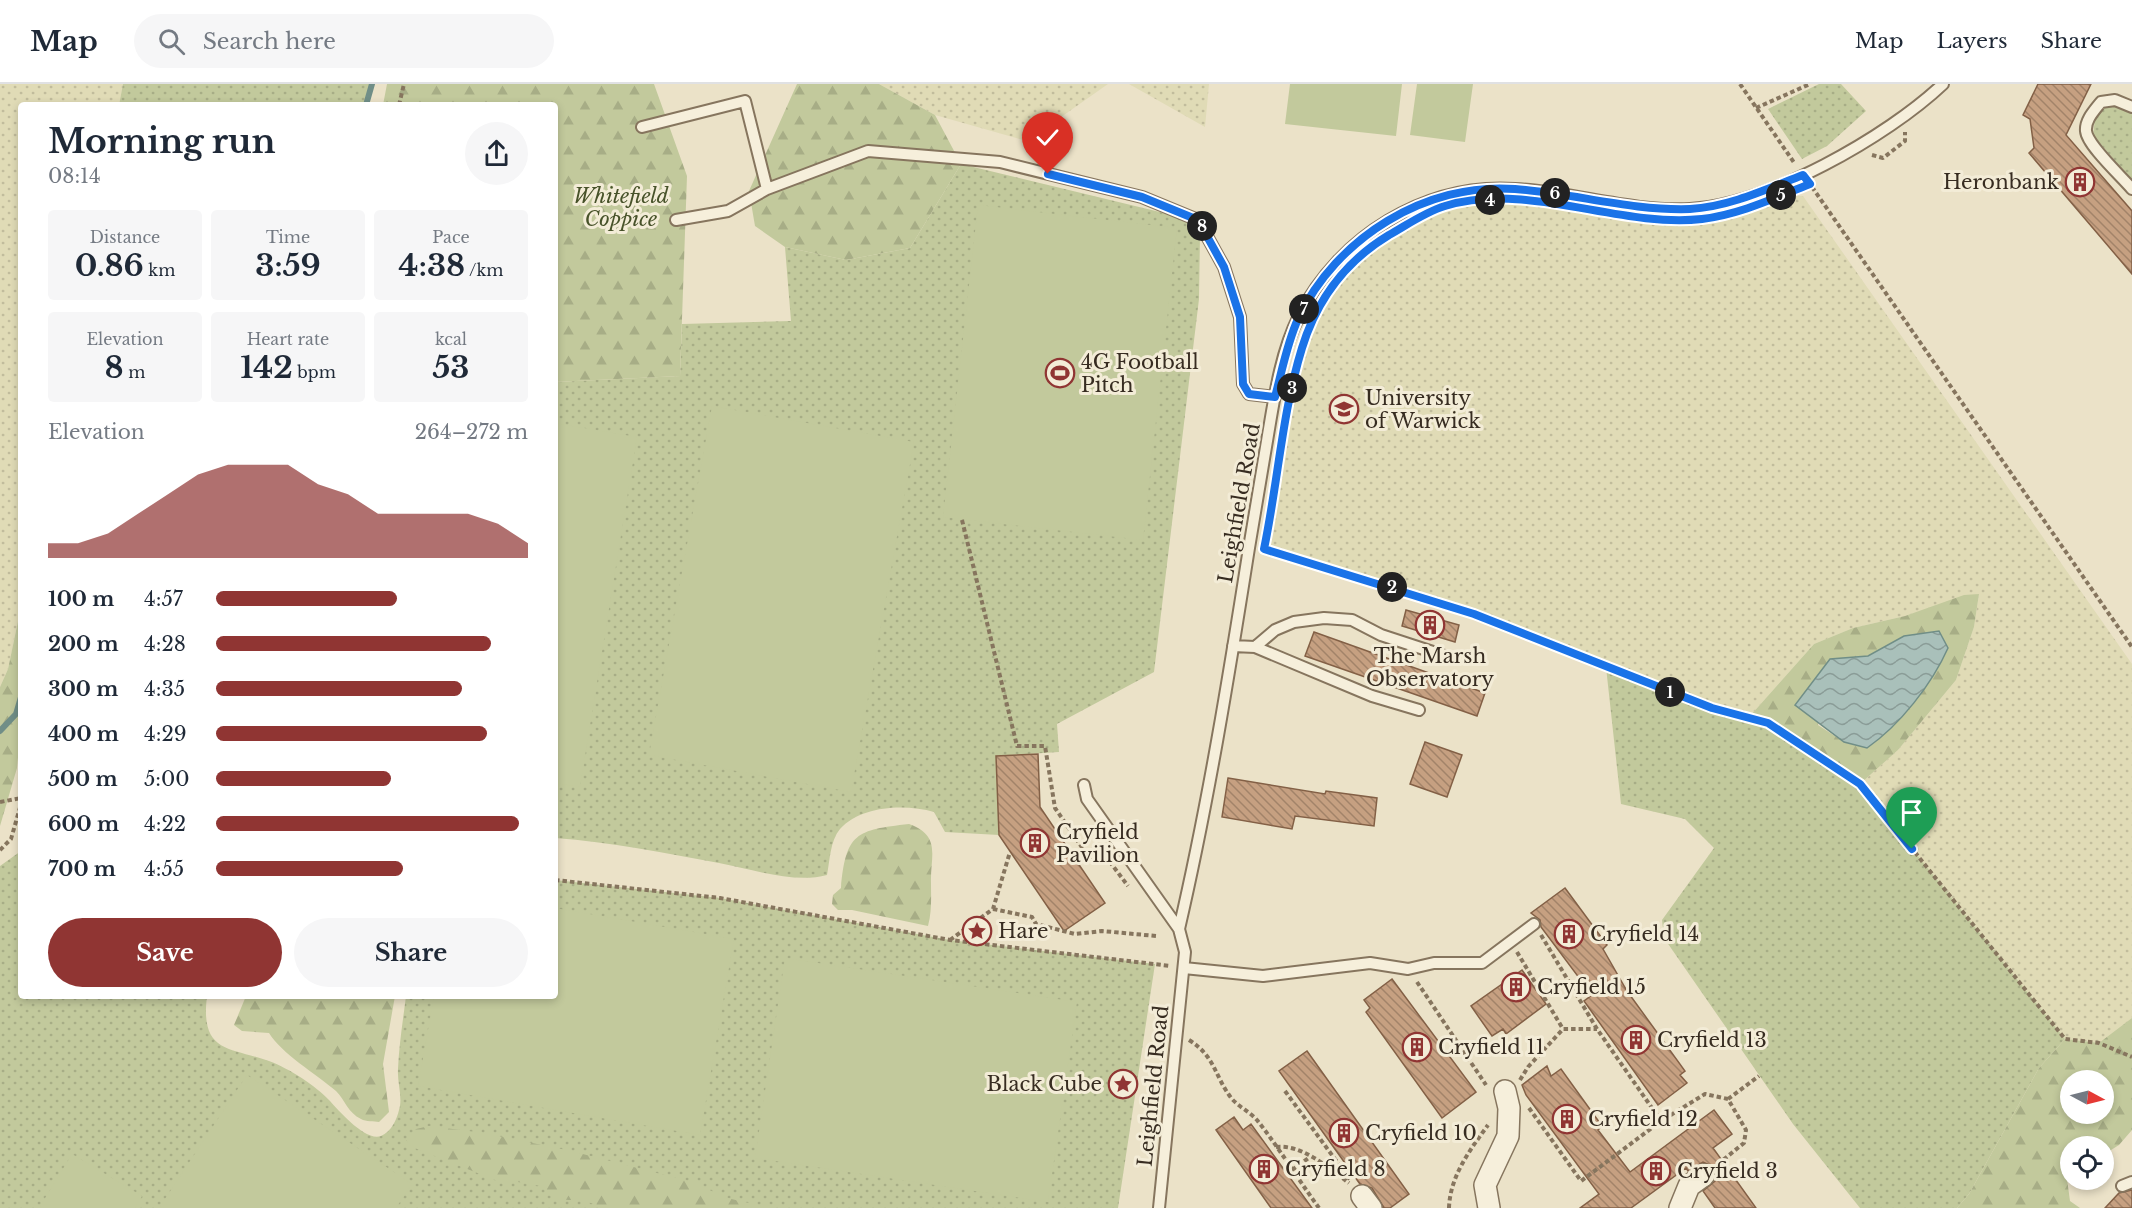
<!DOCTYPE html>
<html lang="en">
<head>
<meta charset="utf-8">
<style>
	:root { --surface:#fff; --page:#f6f6f7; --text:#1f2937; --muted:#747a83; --line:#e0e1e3; --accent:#903533 }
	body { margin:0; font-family:"Libre Baskerville",serif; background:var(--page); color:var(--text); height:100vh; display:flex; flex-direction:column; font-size:22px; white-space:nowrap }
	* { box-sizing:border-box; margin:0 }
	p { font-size:20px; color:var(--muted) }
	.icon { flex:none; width:33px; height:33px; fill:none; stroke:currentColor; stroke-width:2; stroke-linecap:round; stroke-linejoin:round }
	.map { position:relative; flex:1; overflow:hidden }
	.details { position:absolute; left:18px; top:18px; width:540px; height:897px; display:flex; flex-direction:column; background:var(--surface); border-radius:6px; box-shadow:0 3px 9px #0003 }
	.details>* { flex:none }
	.needle { width:39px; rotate:97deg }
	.buttons { position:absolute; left:2060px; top:986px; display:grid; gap:12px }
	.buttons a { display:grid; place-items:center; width:54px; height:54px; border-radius:50%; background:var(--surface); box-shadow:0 3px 9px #0003; font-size:30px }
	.pin { position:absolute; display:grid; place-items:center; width:51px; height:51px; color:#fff; margin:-62px -26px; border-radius:50% 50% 50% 0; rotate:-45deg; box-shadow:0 0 6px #0007 }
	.pin .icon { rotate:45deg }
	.km { position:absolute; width:30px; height:30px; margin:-15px; border-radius:50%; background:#222; color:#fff; font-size:16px; line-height:30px; text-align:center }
	.round { display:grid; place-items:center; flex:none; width:63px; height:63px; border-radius:32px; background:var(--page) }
	.head { display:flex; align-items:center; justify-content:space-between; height:102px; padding:0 30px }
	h1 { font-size:33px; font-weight:800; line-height:45px }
	.stats { display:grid; grid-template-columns:repeat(3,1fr); gap:9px; height:102px; padding:6px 30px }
	.stats div { display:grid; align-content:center; border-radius:6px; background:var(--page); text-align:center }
	.stats b { font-size:30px; font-weight:800 }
	.stats small { font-size:16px; font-weight:400 }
	.stats p { font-size:16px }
	.chart { height:168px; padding:12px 30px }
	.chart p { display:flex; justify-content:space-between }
	.chart svg { width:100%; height:108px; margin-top:6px; fill:var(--accent); opacity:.7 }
	.cta { display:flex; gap:12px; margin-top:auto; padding:12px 30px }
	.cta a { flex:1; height:69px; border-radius:36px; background:var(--accent); color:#fff; font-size:24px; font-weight:800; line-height:69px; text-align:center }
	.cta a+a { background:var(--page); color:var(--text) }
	ul { padding:0 30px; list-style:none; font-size:20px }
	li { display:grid; grid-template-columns:96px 72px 1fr; align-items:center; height:45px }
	li i { height:15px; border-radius:8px; background:var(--accent) }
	header { display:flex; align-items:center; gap:36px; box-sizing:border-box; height:84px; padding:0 30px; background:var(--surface); border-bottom:2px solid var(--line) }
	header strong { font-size:28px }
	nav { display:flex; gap:33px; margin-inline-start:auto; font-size:21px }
	.search { width:420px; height:54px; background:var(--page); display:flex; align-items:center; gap:15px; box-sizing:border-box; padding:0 21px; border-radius:33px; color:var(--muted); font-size:22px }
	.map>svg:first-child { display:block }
	.farmland { fill:url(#farmland-dots) }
	.grass { fill:url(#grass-dots) }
	.forest { fill:url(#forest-firs); fill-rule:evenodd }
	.pitch { fill:#c2c99c }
	.water { fill:url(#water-waves); stroke:#708e87; stroke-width:1.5 }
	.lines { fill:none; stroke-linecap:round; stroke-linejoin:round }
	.stream { stroke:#708e87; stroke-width:6 }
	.building { fill:url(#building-back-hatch); stroke:#836046; stroke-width:1.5 }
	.service-casing { stroke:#86755e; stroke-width:14 }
	.minor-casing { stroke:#86755e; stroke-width:24 }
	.path { stroke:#86755e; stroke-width:4; stroke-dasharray:4.5 3; stroke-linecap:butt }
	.service { stroke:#f6efdb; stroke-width:10 }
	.minor { stroke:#f6efdb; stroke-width:21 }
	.route-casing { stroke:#fff; stroke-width:12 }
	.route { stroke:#1a73e8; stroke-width:8 }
	.labels { text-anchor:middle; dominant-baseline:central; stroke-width:6; stroke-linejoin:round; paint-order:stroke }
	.poi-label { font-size:20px; fill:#372c21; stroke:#f3ecd7; text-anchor:start }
	.park-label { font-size:20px; font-style:italic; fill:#475229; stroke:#f3ecd7 }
	.street-label { font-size:20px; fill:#372c21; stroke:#f3ecd7 }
</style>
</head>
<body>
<header>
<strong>Map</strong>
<div class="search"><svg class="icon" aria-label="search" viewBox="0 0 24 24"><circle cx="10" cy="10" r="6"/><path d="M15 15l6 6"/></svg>Search here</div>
<nav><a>Map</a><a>Layers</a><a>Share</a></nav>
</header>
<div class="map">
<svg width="2132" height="1124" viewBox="0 0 2132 1124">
	<defs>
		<pattern id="farmland-dots" width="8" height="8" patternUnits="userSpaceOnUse" patternTransform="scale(1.5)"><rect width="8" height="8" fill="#e0dbb6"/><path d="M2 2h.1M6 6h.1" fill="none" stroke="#c1bc9c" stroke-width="1.8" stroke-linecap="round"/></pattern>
		<pattern id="grass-dots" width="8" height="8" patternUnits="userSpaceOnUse" patternTransform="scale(1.5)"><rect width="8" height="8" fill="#c2c99c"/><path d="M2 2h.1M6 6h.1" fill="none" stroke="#a7ad86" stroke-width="1.8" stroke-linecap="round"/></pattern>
		<pattern id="forest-firs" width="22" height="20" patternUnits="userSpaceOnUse" patternTransform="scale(1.5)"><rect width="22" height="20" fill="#c2c99c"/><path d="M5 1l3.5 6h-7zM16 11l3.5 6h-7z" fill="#a7ad86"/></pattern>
		<pattern id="water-waves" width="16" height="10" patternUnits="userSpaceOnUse" patternTransform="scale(1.5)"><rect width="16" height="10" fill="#a9c0ba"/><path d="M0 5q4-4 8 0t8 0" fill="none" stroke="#8a9c97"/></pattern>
		<pattern id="building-back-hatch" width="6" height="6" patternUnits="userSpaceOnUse" patternTransform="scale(1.5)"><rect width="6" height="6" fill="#c6a081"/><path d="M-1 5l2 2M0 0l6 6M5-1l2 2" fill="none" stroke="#a28369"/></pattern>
	</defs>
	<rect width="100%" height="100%" fill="#ebe2c8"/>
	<!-- farmland -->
	<path class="farmland" d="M 0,0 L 123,0 L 119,21 L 21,21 L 21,523 L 8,585 L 0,603 Z
		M 879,0 L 1108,0 L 1027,57 L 935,31 Z
		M 1129,0 L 1209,0 L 1205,43 Z
		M 1781,111 L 1803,112 L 2132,580 L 2132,940 L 2099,959 L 2065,955 L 1860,700 L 1898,666 L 1956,596 L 1974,543 L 1979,510 L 1905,532 L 1853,544 L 1814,560 L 1750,632 L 1712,624 L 1474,529 L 1264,465 L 1288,318 L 1302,263 L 1319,221 L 1339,192 L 1359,170 L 1422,132 L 1446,122 L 1477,117 L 1500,114 L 1624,133 L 1702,135 L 1746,127 Z"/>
	<!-- grass -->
	<path class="grass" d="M 123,0 L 372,0 L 366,21 L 119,21 Z
		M 1819,0 L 1841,0 L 1866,27 L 1827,62 L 1802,75 L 1768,25 Z
		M 2105,23 L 2116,23 L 2132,30 L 2132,97 L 2093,51 L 2095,35 Z
		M 961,80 L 1193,136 L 1200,151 L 1199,215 L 1154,588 L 1057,640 L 1059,668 L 996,672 L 999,751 L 945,748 L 934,728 C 906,720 862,721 840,745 C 830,757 830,776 827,791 C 794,800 752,785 719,779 C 665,769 610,758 555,754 L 555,298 L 680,292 L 682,240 L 791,237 L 785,163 L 846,176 L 910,164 Z
		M 1606,583 L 1769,639 L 1860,700 L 2065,955 L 2039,984 L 1969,1110 L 1957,1124 L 1860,1124 L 1793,1040 L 1664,854 L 1662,836 L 1714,764 L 1685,735 L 1621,720 Z
		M 21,767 L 21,912 L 207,912 C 200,969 229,963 269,977 C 290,985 315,1001 330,1017 C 339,1027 366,1058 381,1052 C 391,1048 397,1035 399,1026 C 403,1014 397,998 398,985 C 399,961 403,936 406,912 L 555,912 L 555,796 L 720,814 L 950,856 L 1155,880 L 1118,1124 L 0,1124 L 0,782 Z"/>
	<!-- forest -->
	<path class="forest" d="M 387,0 L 654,0 L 687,92 L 680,292 L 555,298 L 555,21 L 383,21 Z
		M 797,0 L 879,0 L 935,31 L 961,80 L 910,164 L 846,176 L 785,163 L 755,142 L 749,107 Z
		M 1979,510 L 1974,543 L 1956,596 L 1898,666 L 1860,700 L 1769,639 L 1750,632 L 1814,560 L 1853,544 L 1905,532 L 1964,511 ZM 1939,547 L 1948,564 C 1932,600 1900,641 1867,664 L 1844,658 L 1818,641 L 1830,575 L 1868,572 L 1904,552 Z
		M 21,523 L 21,643 L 17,684 L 0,742 L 0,603 L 8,585 Z
		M 909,740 C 942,752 930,772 931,799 C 931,814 932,827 928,842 L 852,826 L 838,826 L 832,820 L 833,811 L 841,804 C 846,749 856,746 909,740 Z
		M 246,912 L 395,912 L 383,980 L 389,1028 L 379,1038 C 374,1037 366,1038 361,1035 C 348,1029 345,1016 336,1007 C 316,990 281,969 269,949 L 242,947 L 234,941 Z
		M 2132,934 L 2132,1046 L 2119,1061 L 2103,1071 L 2103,1062 L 2070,1062 L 2070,1093 L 2067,1095 L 2070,1117 L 2080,1124 L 1957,1124 L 1969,1110 L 2039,984 L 2065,955 L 2099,959 ZM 2070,996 L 2103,996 L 2103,1029 L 2070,1029 Z
		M 429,1042 L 484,1049 L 571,1067 L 692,1098 L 727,1114 L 770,1124 L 606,1124 C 598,1121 589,1118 581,1117 C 561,1114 556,1121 541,1102 L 512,1097 L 500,1098 L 412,1063 L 406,1056 L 416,1045 Z"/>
	<!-- pitch -->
	<path class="pitch" d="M 1290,0 L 1402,0 L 1396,52 L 1285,40 Z
		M 1417,0 L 1473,0 L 1465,58 L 1410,51 Z
		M 978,121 L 1177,144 L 1143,456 L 943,433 Z
		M 712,322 L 914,358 L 851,708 L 649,671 Z
		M 555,339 L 637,353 L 580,703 L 555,699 Z
		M 555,824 L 734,855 L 700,1051 L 418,1002 L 434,912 L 555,912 Z
		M 785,874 L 1077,918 L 1048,1118 L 755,1074 Z
		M 247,991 L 412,1100 L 396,1124 L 159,1124 Z
		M 72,1070 L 142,1112 L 135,1124 L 39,1124 Z"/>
	<!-- water -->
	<path class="water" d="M 1939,547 L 1948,564 C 1932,600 1900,641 1867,664 L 1844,658 L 1795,621 L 1830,575 L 1868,572 L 1904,552 Z"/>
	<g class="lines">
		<!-- stream -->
		<path class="stream" d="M 366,21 L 372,0
			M 0,647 L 16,630 L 21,613"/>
	</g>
	<!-- building -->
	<path class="building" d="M 2038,0 L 2091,0 L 2066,51 L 2132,127 L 2132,190 L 2029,69 L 2034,64 L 2030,35 L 2023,31 Z
		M 1406,526 L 1459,541 L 1455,558 L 1402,542 Z
		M 1314,548 L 1485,609 L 1477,632 L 1305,572 Z
		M 1425,658 L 1462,671 L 1447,713 L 1410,700 Z
		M 1038,670 L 1040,723 L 1105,819 L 1064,847 L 999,751 L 996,672 Z
		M 1228,694 L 1325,710 L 1326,707 L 1377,714 L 1374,742 L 1295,732 L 1292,745 L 1222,733 Z
		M 1565,804 L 1607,861 L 1603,865 L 1627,907 L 1685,987 L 1680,991 L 1687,999 L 1658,1021 L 1584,917 L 1592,911 L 1541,843 L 1540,836 L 1531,829 Z
		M 1522,886 L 1546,920 L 1506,950 L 1503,945 L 1492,952 L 1471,922 Z
		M 1392,895 L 1476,1008 L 1442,1034 L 1366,928 L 1370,924 L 1364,916 Z
		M 1307,967 L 1409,1110 L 1390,1124 L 1384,1124 L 1372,1104 L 1360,1100 L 1279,987 Z
		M 1547,982 L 1551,992 L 1561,985 L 1602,1042 L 1598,1046 L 1630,1088 L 1714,1026 L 1732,1050 L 1713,1064 L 1756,1124 L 1715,1124 L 1703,1107 L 1715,1097 L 1717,1089 L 1714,1083 L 1703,1078 L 1688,1087 L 1686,1084 L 1631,1124 L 1580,1124 L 1599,1110 L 1526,1011 L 1522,1001 Z
		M 1234,1033 L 1243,1046 L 1251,1040 L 1312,1124 L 1271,1124 L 1216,1046 Z
		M 2132,1106 L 2132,1124 L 2105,1124 L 2119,1109 Z"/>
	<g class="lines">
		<!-- service casing -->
		<g class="service-casing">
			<path id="service" d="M 2132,23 L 2115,16 L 2101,18 C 2094,27 2085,36 2086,47 C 2087,61 2122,93 2132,105
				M 642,43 L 745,17 L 767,105
				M 676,136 L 728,127 L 767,105 L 868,67 L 1000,78 L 1142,113 L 1198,136 L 1224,183 L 1240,233 L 1243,300 L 1249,310 L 1275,313
				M 1233,562 L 1255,563 L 1372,612 L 1419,626
				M 1255,563 L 1275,546 L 1294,538 L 1324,534 L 1352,536 L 1381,551 L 1442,571
				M 1084,701 L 1087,715 L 1179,845
				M 1184,884 L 1263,892 L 1370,879 L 1408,885 L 1434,879 L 1482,879 L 1534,840
				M 2122,1102 L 2132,1098
				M 1159,1124 L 1185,868 L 1179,845 C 1208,720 1229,591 1249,464 C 1255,428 1261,393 1267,357 C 1274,316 1280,270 1299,232 C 1339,153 1425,99 1515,105 C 1573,108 1632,128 1690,125 C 1767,121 1887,53 1943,0"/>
		</g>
		<!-- minor casing -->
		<g class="minor-casing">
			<path id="minor" d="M 1362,1112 L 1371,1124
				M 1489,1124 L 1485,1101 L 1508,1052 L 1509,1024 L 1505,1007
				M 1680,1124 L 1689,1102 L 1704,1091"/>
		</g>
		<!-- path -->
		<path class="path" d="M 1740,0 L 1795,80
			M 399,21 L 404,0
			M 1756,24 L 1810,0
			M 1872,71 L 1883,74 L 1905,57 L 1905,48
			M 1812,103 L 2132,563
			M 962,436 L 1017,662 L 1045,662 L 1055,724 L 1092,778 L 1104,770 L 1128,802
			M 1264,462 L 1264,465 L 1474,529 L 1712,624 L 1769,639 L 1860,700 L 2065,955 L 2099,959 L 2132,973
			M 0,718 L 21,714
			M 0,766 L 11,755 L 21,720
			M 555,796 L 720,814 L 950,856 L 1171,882
			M 993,825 L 1032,833 L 1036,840 L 1075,850 L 1102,847 L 1156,852
			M 1541,851 L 1597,945 L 1661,1037 L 1705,1010 L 1728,1015 L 1746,1046 L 1744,1059 L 1718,1080
			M 950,856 L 993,825 L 1010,768
			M 1517,868 L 1563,945
			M 1417,898 L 1486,1001
			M 1189,956 C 1216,973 1214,992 1232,1015 C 1239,1023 1250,1028 1257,1036 C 1279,1064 1298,1095 1319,1124
			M 1520,996 L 1528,983 L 1563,945 L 1597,945
			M 1285,1007 L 1351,1097
			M 1728,1015 L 1759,992
			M 1529,1024 L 1581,1097 L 1661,1037
			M 1276,1063 C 1302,1060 1329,1084 1349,1099
			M 1292,1086 L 1310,1073
			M 1449,1124 C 1450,1092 1470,1066 1488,1041"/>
		<!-- service -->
		<use href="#service" class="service"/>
		<!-- minor -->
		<use href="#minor" class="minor"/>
	</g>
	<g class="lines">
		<!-- route casing -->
		<g class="route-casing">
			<path id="route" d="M 1048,90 L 1142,113 L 1198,136 L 1224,183 L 1240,233 L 1243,300 L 1249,310 L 1275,313 C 1282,287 1287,259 1298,235 C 1336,154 1426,98 1515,105 C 1573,109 1631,127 1690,125 C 1729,123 1767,105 1803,91 L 1810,100 C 1774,114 1741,130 1702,135 C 1617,144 1529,97 1445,122 C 1425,128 1407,141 1389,151 C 1346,177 1317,215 1302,264 C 1282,329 1278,398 1264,465 L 1474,530 L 1712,624 L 1768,639 L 1860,700 L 1912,765"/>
		</g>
		<!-- route -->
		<use href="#route" class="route"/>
	</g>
	<!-- icons -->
	<defs>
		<g id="building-ring" transform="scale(1.5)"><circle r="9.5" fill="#f3ecd7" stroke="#903533" stroke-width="1.5"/><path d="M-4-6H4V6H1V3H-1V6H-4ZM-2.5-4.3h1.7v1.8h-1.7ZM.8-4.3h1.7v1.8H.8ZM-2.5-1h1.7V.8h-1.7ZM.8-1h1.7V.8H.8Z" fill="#903533"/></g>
		<g id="stadium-ring" transform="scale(1.5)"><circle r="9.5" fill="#f3ecd7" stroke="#903533" stroke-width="1.5"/><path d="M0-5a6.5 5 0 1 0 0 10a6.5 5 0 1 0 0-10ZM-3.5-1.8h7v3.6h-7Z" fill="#903533"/></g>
		<g id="university-ring" transform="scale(1.5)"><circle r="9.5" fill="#f3ecd7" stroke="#903533" stroke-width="1.5"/><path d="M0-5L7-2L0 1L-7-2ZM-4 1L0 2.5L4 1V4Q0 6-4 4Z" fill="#903533"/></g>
		<g id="sight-ring" transform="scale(1.5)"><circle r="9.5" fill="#f3ecd7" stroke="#903533" stroke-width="1.5"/><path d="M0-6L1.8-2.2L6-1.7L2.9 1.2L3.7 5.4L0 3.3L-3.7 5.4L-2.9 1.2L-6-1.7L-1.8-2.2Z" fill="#903533"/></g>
	</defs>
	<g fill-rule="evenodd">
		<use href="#building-ring" x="2080" y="98"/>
		<use href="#stadium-ring" x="1060" y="289"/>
		<use href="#university-ring" x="1344" y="325"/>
		<use href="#building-ring" x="1430" y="541"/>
		<use href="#building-ring" x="1035" y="759"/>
		<use href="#sight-ring" x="977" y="847"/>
		<use href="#building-ring" x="1569" y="850"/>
		<use href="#building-ring" x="1516" y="903"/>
		<use href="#building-ring" x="1636" y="956"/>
		<use href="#building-ring" x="1417" y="963"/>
		<use href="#sight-ring" x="1123" y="1000"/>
		<use href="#building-ring" x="1567" y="1035"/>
		<use href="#building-ring" x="1344" y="1049"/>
		<use href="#building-ring" x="1264" y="1085"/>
		<use href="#building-ring" x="1656" y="1087"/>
	</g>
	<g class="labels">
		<!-- poi labels -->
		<g class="poi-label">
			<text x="2059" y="98" text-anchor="end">Heronbank</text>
			<text x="1081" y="278">4G Football<tspan x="1081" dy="23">Pitch</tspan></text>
			<text x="1365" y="314">University<tspan x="1365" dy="23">of Warwick</tspan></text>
			<text x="1430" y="572" text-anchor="middle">The Marsh<tspan x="1430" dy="23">Observatory</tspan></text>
			<text x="1056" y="748">Cryfield<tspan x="1056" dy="23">Pavilion</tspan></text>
			<text x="998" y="847">Hare</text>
			<text x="1590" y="850">Cryfield 14</text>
			<text x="1537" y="903">Cryfield 15</text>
			<text x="1657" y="956">Cryfield 13</text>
			<text x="1438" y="963">Cryfield 11</text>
			<text x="1102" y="1000" text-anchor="end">Black Cube</text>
			<text x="1588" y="1035">Cryfield 12</text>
			<text x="1365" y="1049">Cryfield 10</text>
			<text x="1285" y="1085">Cryfield 8</text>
			<text x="1677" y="1087">Cryfield 3</text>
		</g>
		<!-- park labels -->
		<g class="park-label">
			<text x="621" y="112">Whitefield<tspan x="621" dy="23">Coppice</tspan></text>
		</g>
		<!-- street labels -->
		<g class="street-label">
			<text transform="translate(1239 419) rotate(-80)">Leighfield Road</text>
			<text transform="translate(1153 1002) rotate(-84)">Leighfield Road</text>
		</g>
	</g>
</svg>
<div class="buttons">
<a><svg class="needle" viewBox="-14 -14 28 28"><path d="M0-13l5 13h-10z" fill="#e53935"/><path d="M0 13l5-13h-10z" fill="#747a83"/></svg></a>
<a><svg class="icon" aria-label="locate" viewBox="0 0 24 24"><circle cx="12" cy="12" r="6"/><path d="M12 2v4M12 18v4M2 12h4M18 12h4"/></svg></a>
</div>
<div class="pin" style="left:1912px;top:765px;background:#1e9e55"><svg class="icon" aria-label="arrive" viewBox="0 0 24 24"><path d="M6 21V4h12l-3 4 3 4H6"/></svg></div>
<div class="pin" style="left:1048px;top:90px;background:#d93025"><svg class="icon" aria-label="check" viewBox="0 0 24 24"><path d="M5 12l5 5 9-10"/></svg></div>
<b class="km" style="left:1670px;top:608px">1</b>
<b class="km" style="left:1392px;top:503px">2</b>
<b class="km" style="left:1292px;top:304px">3</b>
<b class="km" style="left:1490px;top:116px">4</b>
<b class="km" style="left:1781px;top:111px">5</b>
<b class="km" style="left:1555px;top:109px">6</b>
<b class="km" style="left:1304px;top:225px">7</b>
<b class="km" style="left:1202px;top:142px">8</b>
<section class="details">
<div class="head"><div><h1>Morning run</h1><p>08:14</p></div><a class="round"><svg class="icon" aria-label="share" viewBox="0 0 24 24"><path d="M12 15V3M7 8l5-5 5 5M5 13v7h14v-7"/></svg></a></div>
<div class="stats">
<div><p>Distance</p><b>0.86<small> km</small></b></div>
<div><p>Time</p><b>3:59</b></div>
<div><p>Pace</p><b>4:38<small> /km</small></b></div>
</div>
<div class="stats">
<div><p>Elevation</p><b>8<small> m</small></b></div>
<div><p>Heart rate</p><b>142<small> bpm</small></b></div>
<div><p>kcal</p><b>53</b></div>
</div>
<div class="chart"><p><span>Elevation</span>264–272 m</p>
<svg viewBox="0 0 160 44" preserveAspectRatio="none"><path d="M0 44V38L10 38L20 34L30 26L40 18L50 10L60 6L70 6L80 6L90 14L100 18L110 26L120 26L130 26L140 26L150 30L160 38V44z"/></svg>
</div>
<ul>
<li><b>100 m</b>4:57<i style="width:58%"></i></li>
<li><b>200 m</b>4:28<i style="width:88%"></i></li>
<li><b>300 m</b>4:35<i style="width:79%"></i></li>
<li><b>400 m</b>4:29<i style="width:87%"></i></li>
<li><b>500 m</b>5:00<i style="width:56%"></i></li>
<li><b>600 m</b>4:22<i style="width:97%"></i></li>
<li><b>700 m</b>4:55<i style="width:60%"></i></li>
</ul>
<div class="cta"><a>Save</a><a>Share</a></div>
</section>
</div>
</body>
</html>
